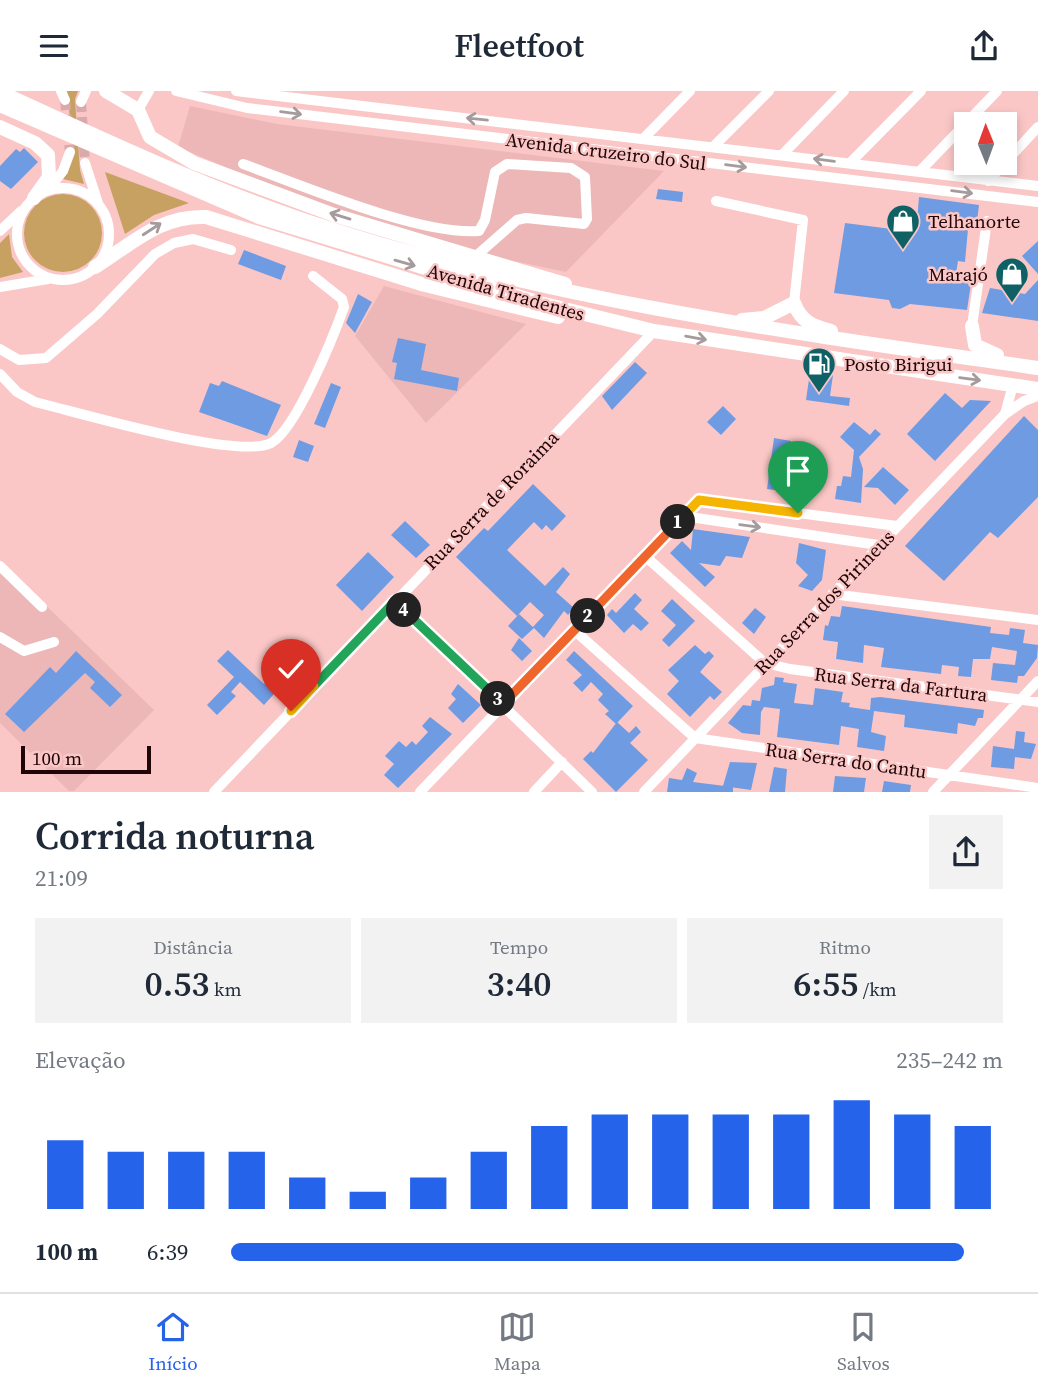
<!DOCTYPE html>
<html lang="pt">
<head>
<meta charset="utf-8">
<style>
	:root { --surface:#fff; --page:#f2f2f3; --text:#1f2937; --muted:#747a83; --line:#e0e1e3; --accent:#2563eb }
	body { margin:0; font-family:"Source Serif 4",serif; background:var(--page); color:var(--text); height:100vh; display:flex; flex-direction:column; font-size:26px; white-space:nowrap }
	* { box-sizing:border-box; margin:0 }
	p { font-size:23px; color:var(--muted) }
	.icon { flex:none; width:38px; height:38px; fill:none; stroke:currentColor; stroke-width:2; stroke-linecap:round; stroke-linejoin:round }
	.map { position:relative; height:701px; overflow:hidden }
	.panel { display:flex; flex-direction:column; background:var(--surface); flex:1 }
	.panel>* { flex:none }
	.needle { width:46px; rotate:359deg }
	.buttons { position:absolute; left:954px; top:21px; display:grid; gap:14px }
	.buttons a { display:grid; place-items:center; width:63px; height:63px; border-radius:0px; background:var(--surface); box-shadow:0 4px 10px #0003; font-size:35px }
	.scale { position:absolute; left:21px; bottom:18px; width:130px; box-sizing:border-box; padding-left:7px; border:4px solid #200507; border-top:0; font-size:19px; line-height:24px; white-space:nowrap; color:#200507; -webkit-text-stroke:5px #fac7c6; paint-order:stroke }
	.pin { position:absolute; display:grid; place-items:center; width:60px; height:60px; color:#fff; margin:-72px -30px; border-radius:50% 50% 50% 0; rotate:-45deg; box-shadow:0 0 7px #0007 }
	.pin .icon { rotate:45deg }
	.km { position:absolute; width:35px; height:35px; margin:-18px; border-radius:50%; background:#222; color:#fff; font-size:19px; line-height:35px; text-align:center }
	.round { display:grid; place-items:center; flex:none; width:74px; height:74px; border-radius:0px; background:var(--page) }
	.head { display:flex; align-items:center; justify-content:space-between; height:119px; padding:0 35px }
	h1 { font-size:38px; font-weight:600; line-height:52px }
	.stats { display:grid; grid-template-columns:repeat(3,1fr); gap:10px; height:119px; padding:7px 35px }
	.stats div { display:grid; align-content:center; border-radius:0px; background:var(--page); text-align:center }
	.stats b { font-size:35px; font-weight:600 }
	.stats small { font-size:19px; font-weight:400 }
	.stats p { font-size:19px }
	.chart { height:196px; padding:14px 35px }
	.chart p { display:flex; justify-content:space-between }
	.chart svg { width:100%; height:126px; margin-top:7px; stroke:var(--accent); stroke-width:6 }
	ul { padding:0 35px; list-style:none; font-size:23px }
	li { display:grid; grid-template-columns:112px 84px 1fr; align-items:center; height:52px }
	li i { height:18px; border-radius:9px; background:var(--accent) }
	header { display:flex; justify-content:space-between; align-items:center; height:91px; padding:0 35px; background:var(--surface); font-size:32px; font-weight:600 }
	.tab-bar { display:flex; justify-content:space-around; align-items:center; height:98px; border-top:2px solid var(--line); background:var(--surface); font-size:19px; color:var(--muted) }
	.tab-bar a { display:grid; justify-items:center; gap:4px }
	.tab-bar .on { color:var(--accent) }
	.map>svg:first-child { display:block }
	.built { fill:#ecb7b6 }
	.green { fill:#c7a161 }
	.building { fill:#6f9be3 }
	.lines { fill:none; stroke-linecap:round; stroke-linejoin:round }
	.minor-tunnel { stroke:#d9aaa9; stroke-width:10; stroke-dasharray:10 5; stroke-linecap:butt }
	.minor { stroke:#fff; stroke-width:10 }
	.highway { stroke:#fff; stroke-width:14 }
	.oneway { stroke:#a69b9c }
	.split-1-casing { stroke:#fff; stroke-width:14 }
	.split-2-casing { stroke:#fff; stroke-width:14 }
	.split-3-casing { stroke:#fff; stroke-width:14 }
	.split-4-casing { stroke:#fff; stroke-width:14 }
	.split-5-casing { stroke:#fff; stroke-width:14 }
	.split-6-casing { stroke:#fff; stroke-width:14 }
	.split-1 { stroke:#f5b400; stroke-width:9 }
	.split-2 { stroke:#f0652b; stroke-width:9 }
	.split-3 { stroke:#f0652b; stroke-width:9 }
	.split-4 { stroke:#22a559; stroke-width:9 }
	.split-5 { stroke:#22a559; stroke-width:9 }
	.split-6 { stroke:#f5b400; stroke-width:9 }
	.labels { text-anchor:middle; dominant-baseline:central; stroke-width:5; stroke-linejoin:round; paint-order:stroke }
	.street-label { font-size:19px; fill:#200507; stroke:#fac7c6 }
	.poi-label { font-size:19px; fill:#200507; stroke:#fac7c6; text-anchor:start }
</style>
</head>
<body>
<header><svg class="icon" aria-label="menu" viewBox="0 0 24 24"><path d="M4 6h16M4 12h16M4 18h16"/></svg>Fleetfoot<svg class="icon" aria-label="share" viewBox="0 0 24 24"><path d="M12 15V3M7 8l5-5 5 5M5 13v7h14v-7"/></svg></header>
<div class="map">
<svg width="1038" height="701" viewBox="0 0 1038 701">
	<rect width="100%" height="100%" fill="#fac7c6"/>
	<!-- built -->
	<path class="built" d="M 190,15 L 277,33 L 664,80 L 566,181 L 466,160 L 400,140 L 249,86 L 178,56 Z
		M 384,195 L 526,233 L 426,332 L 355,245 Z
		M 0,470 L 154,619 L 74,700 L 69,700 L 0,632 Z"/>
	<!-- green -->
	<path class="green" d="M 67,0 L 78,0 L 75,8 L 80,79 L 84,93 L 63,88 L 74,64 Z
		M 105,81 L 189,112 L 154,124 L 125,143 Z
		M24 142a39 39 0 1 1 78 0a39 39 0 1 1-78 0Z
		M 9,143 L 12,166 L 23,181 L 0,187 L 0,152 Z"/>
	<!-- building -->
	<path class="building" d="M 24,57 L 38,71 L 11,98 L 0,90 L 0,75 L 16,58 L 20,61 Z
		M 658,98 L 683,101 L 682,111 L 656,108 Z
		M 919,106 L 979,114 L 976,139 L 968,138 L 965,171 L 958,170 L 956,183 L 972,186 L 967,219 L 910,213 L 900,218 L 892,217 L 889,209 L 834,202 L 845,132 L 907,140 L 909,129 L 917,129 Z
		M 1038,150 L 1038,183 L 1022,165 Z
		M 244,159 L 286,175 L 281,189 L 238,173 Z
		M 1038,189 L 1038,230 L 982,222 L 990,197 L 1025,203 Z
		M 358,203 L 372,211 L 355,242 L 346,232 Z
		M 398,247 L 426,253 L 421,279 L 459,287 L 457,300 L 394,288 L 397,272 L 392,271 Z
		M 635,271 L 647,282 L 612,319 L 602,305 Z
		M 810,281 L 833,284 L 830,305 L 850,307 L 849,315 L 806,309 Z
		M 222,290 L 281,314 L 267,345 L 199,321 L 210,292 L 219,295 Z
		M 331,292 L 341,296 L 325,337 L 314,333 Z
		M 945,302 L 962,317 L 970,309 L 991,310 L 935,370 L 907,343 Z
		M 723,315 L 736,328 L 721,344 L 707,331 Z
		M 1024,325 L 1038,339 L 1038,406 L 998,447 L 990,441 L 944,490 L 905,455 Z
		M 854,331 L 870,344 L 875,338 L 881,343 L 859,366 L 863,378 L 861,412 L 835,408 L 837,395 L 841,395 L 843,385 L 851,386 L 854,359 L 840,346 Z
		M 774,347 L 791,350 L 790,356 L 814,360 L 813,367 L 794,365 L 789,401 L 767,398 Z
		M 299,349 L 314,355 L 308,371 L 293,366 Z
		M 883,376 L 909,399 L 895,414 L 878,397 L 864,396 Z
		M 533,393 L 566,425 L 552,440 L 546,434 L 542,439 L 534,431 L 507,459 L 545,495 L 563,476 L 570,483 L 556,501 L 574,517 L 568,524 L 564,520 L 544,547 L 533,536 L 544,524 L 530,511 L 517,525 L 456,466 L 484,437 L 488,440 Z
		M 405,430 L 430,454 L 416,467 L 391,444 Z
		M 693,438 L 750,446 L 742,467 L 726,465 L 720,475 L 699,472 L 715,486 L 705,496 L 670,462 L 682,450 L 691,459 Z
		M 799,452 L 826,459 L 822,489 L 812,500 L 798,495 L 808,484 L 796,472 Z
		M 368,461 L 394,486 L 362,520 L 336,494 Z
		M 635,502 L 642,509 L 634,518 L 649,532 L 641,540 L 633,533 L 624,542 L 607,524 L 612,518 L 616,522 Z
		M 672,508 L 695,530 L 669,556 L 662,549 L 676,534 L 661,520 Z
		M 842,515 L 991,536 L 990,542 L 1009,544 L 1010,537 L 1025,539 L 1023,552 L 1038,554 L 1037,567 L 1024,585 L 1018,585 L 1017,592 L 991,589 L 993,572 L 1015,574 L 1017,560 L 992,556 L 990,568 L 973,568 L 971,586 L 958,585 L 959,576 L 942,574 L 941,583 L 881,576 L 884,557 L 864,554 L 863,572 L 836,568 L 838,551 L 823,549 L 825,534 L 828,535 L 831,525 L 840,526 Z
		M 755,517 L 766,526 L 754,543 L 742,532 Z
		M 519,523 L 534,537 L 522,548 L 508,535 Z
		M 519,547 L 532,560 L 522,570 L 511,559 Z
		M 695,554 L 705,563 L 709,560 L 714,565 L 700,581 L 722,601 L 714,609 L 710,605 L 690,626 L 667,603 L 679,590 L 668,579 Z
		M 228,559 L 264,593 L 279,578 L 292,590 L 285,597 L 282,594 L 264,614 L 240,591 L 231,601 L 236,605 L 217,624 L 207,614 L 234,586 L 217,570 Z
		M 76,560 L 122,604 L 110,616 L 90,597 L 95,591 L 85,582 L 24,641 L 5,623 L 50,576 L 56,582 Z
		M 574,560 L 633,615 L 616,633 L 605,623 L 609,620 L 598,609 L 603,603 L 591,591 L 582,601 L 573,592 L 582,584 L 566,569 Z
		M 775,586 L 784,587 L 783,591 L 797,593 L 794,612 L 813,614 L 815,597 L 843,601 L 841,611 L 850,612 L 849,616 L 870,619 L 871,607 L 880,606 L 984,619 L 983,627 L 978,627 L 975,635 L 958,632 L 957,643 L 904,636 L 905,624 L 874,620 L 871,641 L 886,645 L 884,660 L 857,656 L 859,638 L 841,635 L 839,654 L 777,646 L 780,618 L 764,616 L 761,621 L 760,644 L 742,642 L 728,632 L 743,614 L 751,615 L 752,609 L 760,610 L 762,597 L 774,594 Z
		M 458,593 L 481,614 L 463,632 L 448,617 L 456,608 L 451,603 Z
		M 430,626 L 452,643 L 398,697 L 384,684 L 394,673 L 385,665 L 399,650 L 406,656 L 412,650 L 416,654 L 428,641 L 422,635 Z
		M 617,631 L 629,642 L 636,635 L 641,641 L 630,652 L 648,669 L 616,701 L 583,668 L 591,660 L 593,662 Z
		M 1016,640 L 1025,641 L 1024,651 L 1036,653 L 1031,668 L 1015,666 L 1014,678 L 991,676 L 993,655 L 1014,658 Z
		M 730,671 L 757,672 L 751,699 L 723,695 Z
		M 774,676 L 787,678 L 785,701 L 769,701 Z
		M 687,677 L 697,682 L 693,691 L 733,696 L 733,701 L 667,701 L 669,687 L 682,689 Z
		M 835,685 L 866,687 L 864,701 L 833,701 Z
		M 884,690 L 911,694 L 910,701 L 882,701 Z"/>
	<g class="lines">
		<!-- minor-tunnel -->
		<path class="minor-tunnel" d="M 65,9 L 70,61
			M 81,11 L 85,72"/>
		<!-- minor -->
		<path class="minor" d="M 61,0 L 65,9
			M 176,0 L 247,17 L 1038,111
			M 236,0 L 1038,95
			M 81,11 L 86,0
			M 138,19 L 149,0
			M 644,47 L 690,0
			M 714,55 L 769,0
			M 782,64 L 844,0
			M 85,72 L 98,112
			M 850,72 L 921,0
			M 243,73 C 301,94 421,145 479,140 L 485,129 L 495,81 L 507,73 L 571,77 L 585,86 L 587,128 L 584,133 L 526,127 L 517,129 L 476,165
			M 919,81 L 997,0
			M 988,90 L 1038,36
			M17 143a46 46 0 1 1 92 0a46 46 0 1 1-92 0Z
			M 48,99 L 63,80 L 70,61
			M 716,110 L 803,129 L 794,212
			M 0,140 L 21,120
			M 0,196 L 48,188
			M 972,235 L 987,130
			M 0,258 L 19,269 L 46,267 L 97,223 L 155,163 L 174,152 L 193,148 L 231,159
			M 0,283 L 17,301 L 35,311 C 77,321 237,369 271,352 C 296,339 334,244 344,216 L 342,208 L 313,185
			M 1005,323 L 1013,294
			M 683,425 L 878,454
			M 645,465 L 765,572 L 790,578 L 1038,611
			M 0,475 L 42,516
			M 832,503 L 1038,529
			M 395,510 L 592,701
			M 574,539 L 695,647
			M 0,546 L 24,560 L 54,551
			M 695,647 L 1038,697
			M 214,701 L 654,240
			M 420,701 L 699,409 L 897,435
			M 534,701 L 562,671
			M 644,701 L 1005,323 L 1024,310 L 1038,305
			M 933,701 L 1038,590"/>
		<!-- highway -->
		<path class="highway" d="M 106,0 L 138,19 L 150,46 L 194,72 L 334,124 L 565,193
			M 0,1 C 104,49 207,97 315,133 C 550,210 794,242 1038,277
			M 0,14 L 259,126 L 540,212 L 654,240 L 1038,298
			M 0,36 L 35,52 L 48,64 L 49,86 L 34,107
			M 95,176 C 132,153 160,124 206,126 L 425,194 L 558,226
			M 742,229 L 764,227 L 794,212 C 801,231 813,235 831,240
			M 972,235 L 975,254 L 997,264"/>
	</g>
	<!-- one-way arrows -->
	<defs><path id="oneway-shaft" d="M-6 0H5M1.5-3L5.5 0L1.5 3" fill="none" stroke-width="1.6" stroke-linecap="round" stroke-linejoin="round" transform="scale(1.75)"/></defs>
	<g class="oneway">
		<use href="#oneway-shaft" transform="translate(291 22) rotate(7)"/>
		<use href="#oneway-shaft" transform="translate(477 28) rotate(-174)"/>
		<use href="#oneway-shaft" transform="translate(824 69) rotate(-173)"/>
		<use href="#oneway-shaft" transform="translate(736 75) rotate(7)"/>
		<use href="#oneway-shaft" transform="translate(962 101) rotate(7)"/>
		<use href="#oneway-shaft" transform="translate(340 125) rotate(-163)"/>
		<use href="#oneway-shaft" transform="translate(152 138) rotate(-33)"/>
		<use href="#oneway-shaft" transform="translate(405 172) rotate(16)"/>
		<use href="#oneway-shaft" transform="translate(696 247) rotate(10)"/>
		<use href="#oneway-shaft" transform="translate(970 288) rotate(8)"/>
		<use href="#oneway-shaft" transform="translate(750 435) rotate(8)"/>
	</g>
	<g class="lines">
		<!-- split-1 casing -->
		<g class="split-1-casing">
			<path id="split-1" d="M 678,431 L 699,409 L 798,422"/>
		</g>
		<!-- split-2 casing -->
		<g class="split-2-casing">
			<path id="split-2" d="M 588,525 L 678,431"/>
		</g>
		<!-- split-3 casing -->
		<g class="split-3-casing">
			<path id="split-3" d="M 498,608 L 503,613 L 588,525"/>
		</g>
		<!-- split-4 casing -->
		<g class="split-4-casing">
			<path id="split-4" d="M 404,519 L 498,608"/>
		</g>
		<!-- split-5 casing -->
		<g class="split-5-casing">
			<path id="split-5" d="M 314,595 L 395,510 L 404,519"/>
		</g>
		<!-- split-6 casing -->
		<g class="split-6-casing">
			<path id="split-6" d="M 291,620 L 314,595"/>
		</g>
		<!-- split-1 -->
		<use href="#split-1" class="split-1"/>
		<!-- split-2 -->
		<use href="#split-2" class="split-2"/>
		<!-- split-3 -->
		<use href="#split-3" class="split-3"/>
		<!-- split-4 -->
		<use href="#split-4" class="split-4"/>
		<!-- split-5 -->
		<use href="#split-5" class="split-5"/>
		<!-- split-6 -->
		<use href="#split-6" class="split-6"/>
	</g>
	<!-- icons -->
	<defs>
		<g id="shop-pin" transform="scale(1.75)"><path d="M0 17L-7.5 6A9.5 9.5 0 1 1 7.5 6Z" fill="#106165" stroke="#fac7c6"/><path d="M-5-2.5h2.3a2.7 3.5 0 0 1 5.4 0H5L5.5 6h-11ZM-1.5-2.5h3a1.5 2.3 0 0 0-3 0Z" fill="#fff"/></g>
		<g id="fuel-pin" transform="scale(1.75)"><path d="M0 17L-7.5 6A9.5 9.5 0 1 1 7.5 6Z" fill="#106165" stroke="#fac7c6"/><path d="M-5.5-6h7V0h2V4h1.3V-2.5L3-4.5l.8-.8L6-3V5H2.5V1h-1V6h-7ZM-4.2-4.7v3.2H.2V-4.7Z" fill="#fff"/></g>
	</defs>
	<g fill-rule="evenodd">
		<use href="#shop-pin" x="903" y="130"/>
		<use href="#shop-pin" x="1012" y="183"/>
		<use href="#fuel-pin" x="819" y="273"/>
	</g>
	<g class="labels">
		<!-- street labels -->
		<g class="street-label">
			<text transform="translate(606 60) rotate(7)">Avenida Cruzeiro do Sul</text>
			<text transform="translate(506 201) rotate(16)">Avenida Tiradentes</text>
			<text transform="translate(491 409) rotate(-46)">Rua Serra de Roraima</text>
			<text transform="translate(824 511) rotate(-46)">Rua Serra dos Pirineus</text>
			<text transform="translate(901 593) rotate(7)">Rua Serra da Fartura</text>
			<text transform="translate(846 669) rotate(8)">Rua Serra do Cantu</text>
		</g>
		<!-- poi labels -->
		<g class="poi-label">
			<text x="928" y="130">Telhanorte</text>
			<text x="988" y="183" text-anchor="end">Marajó</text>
			<text x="844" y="273">Posto Birigui</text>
		</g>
	</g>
</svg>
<div class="buttons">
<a><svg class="needle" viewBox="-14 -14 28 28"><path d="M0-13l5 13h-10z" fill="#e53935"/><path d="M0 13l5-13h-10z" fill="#747a83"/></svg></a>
</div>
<div class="scale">100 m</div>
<div class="pin" style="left:798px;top:422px;background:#1e9e55"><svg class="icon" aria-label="arrive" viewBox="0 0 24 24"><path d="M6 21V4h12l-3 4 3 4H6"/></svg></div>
<div class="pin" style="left:291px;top:620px;background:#d93025"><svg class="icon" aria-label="check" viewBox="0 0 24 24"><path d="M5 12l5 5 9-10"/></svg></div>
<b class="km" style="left:678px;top:431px">1</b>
<b class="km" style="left:588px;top:525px">2</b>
<b class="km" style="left:498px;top:608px">3</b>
<b class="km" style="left:404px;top:519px">4</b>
</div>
<section class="panel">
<div class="head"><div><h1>Corrida noturna</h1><p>21:09</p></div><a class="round"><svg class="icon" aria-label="share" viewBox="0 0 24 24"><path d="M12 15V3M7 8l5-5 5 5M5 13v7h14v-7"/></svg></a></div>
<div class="stats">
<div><p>Distância</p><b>0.53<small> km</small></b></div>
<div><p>Tempo</p><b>3:40</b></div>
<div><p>Ritmo</p><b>6:55<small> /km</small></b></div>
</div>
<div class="chart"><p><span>Elevação</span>235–242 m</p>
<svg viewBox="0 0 160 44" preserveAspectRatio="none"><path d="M5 44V20M15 44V24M25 44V24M35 44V24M45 44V33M55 44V38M65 44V33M75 44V24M85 44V15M95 44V11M105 44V11M115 44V11M125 44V11M135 44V6M145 44V11M155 44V15"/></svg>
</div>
<ul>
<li><b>100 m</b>6:39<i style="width:95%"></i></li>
</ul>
</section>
<nav class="tab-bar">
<a class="on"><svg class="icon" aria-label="home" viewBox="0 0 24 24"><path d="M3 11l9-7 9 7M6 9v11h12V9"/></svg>Início</a>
<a><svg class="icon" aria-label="map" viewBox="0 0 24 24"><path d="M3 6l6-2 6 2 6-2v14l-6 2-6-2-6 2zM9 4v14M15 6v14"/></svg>Mapa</a>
<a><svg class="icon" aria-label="saved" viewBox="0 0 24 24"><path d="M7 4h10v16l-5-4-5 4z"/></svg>Salvos</a>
</nav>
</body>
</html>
